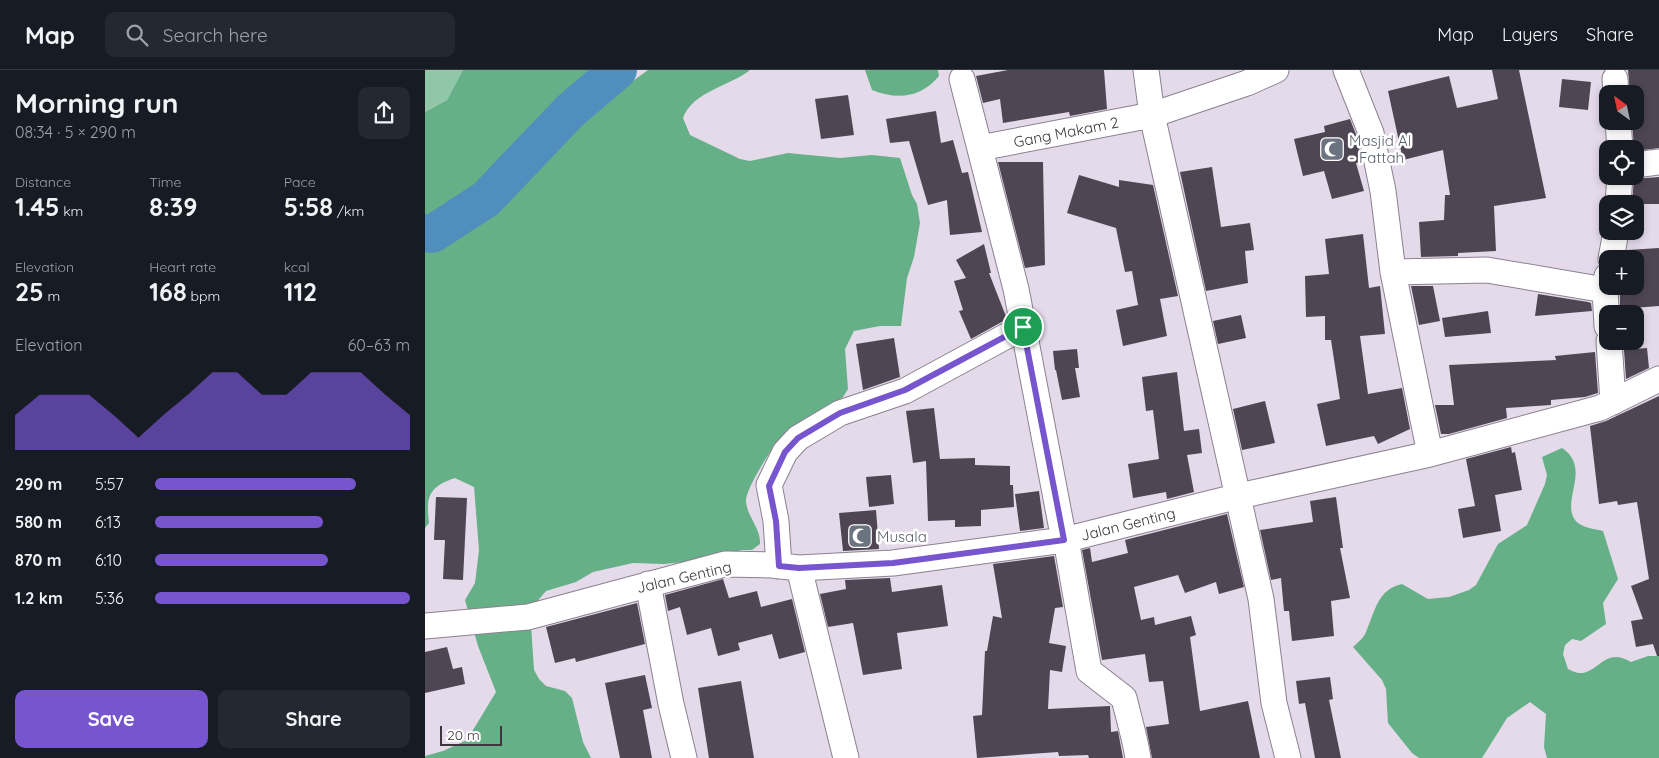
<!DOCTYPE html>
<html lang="en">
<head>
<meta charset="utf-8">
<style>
	:root { --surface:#171b24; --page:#242831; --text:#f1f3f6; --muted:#9ea1a6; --line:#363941; --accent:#7655cf }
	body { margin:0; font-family:Quicksand,sans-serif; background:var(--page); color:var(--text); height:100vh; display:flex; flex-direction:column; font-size:19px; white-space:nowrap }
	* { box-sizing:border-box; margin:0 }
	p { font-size:16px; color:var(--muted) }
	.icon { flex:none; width:28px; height:28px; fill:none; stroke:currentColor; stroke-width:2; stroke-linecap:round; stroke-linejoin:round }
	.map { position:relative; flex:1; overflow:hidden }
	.panel { display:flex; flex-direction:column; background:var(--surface); width:425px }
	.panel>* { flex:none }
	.needle { width:32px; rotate:327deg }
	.buttons { position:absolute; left:1174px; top:15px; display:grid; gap:10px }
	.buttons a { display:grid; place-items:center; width:45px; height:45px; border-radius:10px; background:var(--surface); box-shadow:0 2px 8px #0003; font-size:25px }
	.scale { position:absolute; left:15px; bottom:12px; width:62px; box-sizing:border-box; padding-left:5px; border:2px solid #3b373d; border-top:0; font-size:14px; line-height:18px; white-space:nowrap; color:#3b373d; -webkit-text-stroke:4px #fff; paint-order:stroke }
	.pin { position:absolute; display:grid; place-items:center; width:42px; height:42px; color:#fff; margin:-21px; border:2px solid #fff; border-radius:50%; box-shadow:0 1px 5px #0007 }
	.round { display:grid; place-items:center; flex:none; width:52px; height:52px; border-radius:10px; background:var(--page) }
	.overview { display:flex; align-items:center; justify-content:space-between; height:85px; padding:0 15px }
	h1 { font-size:28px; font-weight:800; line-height:38px }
	.figures { display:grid; grid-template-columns:repeat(3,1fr); gap:8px; height:85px; padding:5px 15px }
	.figures div { display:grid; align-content:center }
	.figures b { font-size:25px; font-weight:800 }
	.figures small { font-size:14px; font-weight:400 }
	.figures p { font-size:14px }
	.chart { height:140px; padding:10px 15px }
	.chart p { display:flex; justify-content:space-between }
	.chart svg { width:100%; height:90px; margin-top:5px; fill:var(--accent); opacity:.7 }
	.button { display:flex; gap:10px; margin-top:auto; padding:10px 15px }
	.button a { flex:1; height:58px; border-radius:10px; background:var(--accent); color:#fff; font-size:20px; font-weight:800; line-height:58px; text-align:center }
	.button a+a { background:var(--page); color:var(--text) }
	ul { padding:0 15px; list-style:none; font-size:16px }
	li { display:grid; grid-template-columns:80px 60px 1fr; align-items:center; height:38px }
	li i { height:12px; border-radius:6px; background:var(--accent) }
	header { display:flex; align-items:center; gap:30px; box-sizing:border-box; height:70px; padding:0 25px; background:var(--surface); border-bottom:1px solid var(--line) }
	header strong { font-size:24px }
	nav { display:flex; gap:28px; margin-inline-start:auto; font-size:18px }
	.search { width:350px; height:45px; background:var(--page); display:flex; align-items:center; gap:12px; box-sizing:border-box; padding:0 18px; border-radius:10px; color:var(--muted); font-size:19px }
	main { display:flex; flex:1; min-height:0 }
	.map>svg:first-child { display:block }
	.green { fill:#90c7a7 }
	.forest { fill:#65b087 }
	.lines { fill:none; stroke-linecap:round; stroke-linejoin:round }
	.river { stroke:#508ebe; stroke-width:38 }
	.building { fill:#4f4653 }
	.minor-casing { stroke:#8b8190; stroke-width:27 }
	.minor { stroke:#fff; stroke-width:25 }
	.route-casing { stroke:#fff; stroke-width:10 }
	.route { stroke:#7655cf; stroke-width:6 }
	.labels { text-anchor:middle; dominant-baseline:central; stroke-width:5; stroke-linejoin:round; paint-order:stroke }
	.street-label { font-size:15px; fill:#3b373d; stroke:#fff }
	.worship-label { font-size:15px; fill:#5b616d; stroke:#fff; text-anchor:start }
</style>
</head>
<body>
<header>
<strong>Map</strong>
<div class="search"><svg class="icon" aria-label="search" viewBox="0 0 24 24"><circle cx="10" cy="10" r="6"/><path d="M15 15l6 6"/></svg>Search here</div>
<nav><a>Map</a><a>Layers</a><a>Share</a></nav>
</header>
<main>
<section class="panel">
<div class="overview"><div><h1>Morning run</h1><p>08:34 · 5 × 290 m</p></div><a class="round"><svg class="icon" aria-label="share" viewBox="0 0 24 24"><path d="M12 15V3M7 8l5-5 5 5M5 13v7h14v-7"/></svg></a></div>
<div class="figures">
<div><p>Distance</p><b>1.45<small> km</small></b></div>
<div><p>Time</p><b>8:39</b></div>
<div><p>Pace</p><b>5:58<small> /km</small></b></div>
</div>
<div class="figures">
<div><p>Elevation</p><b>25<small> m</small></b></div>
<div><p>Heart rate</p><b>168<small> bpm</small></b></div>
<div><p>kcal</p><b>112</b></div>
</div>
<div class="chart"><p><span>Elevation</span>60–63 m</p>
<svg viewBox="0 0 160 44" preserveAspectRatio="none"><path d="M0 44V27L10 17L20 17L30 17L40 27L50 38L60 27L70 17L80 6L90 6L100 17L110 17L120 6L130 6L140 6L150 17L160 27V44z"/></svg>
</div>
<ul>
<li><b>290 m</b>5:57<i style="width:79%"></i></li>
<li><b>580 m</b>6:13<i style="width:66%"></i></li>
<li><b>870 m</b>6:10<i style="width:68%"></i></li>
<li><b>1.2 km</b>5:36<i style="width:100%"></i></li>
</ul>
<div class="button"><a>Save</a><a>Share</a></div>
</section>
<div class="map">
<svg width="1234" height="688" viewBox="0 0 1234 688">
	<rect width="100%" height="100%" fill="#e4daea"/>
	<!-- green -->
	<path class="green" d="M 0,0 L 38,0 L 22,30 L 0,42 Z"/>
	<!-- forest -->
	<path class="forest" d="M 38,0 L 179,0 L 137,36 L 124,52 L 54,117 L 11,146 L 0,150 L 0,42 L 22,30 Z
		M 223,0 L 325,0 C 305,16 267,22 258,48 L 265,65 L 315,89 L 325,91 L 363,83 L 415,88 L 447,85 L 475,88 L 487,125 L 492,134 L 495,153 L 489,187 L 482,208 L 476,256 L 455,256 L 429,261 L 420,279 L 423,319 L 418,327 C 400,339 379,348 362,362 C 351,370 321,417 321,431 C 322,447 336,458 335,474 L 327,480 L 317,480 L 279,490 L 239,494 L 208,493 L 168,502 L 151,512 L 121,521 L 105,540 L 109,600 L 114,609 L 121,616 L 140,621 L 147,628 L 158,672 L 166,688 L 0,688 L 0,686 L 18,681 L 42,670 L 71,622 L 53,576 L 40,530 L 50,513 L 54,480 L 49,417 L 30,408 C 3,417 1,427 4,453 L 0,458 L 0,179 L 28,166 L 85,127 L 183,29 Z
		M 440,0 L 513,0 L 514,6 C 496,28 472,30 447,20 Z
		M 1137,378 C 1167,398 1136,430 1150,450 C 1156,458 1170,459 1178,461 L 1193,509 L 1178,533 L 1181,554 L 1156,571 L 1147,569 L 1140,575 L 1138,584 L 1143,599 C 1147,601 1151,603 1155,603 C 1174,603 1180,576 1206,592 L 1223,586 L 1234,586 L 1234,688 L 1122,688 L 1119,677 L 1121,644 L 1105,632 L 1082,648 L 1057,688 L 994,688 L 987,683 L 963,653 L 961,619 L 957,610 L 928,577 C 932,573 939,568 941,562 C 950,541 953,519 977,514 L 1003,529 L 1024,527 L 1044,520 L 1051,515 L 1073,474 L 1102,455 L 1120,414 L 1122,405 L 1117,387 Z"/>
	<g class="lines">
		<!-- river -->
		<path class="river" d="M 0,163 L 7,164 L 61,129 L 145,41 L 193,0"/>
	</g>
	<!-- building -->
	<path class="building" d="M 583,0 L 679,0 L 682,39 L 645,46 L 644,42 L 578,53 L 575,29 L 558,33 L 551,6 Z
		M 1067,0 L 1094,0 L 1121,128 L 1069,136 L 1071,181 L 1033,183 L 1033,186 L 996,187 L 994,152 L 1019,150 L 1020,125 L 1025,125 L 1018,80 L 978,90 L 963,21 L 1024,6 L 1032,38 L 1073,29 Z
		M 1203,0 L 1234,0 L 1234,78 L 1210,81 L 1209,79 L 1207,51 L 1210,51 L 1210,24 L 1205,24 Z
		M 1137,9 L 1166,12 L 1163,40 L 1134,37 Z
		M 423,25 L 429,65 L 396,69 L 390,29 Z
		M 511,41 L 516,73 L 528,70 L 537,103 L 543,102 L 557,162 L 525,165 L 522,130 L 503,135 L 484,71 L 465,73 L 461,49 Z
		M 925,49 L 932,67 L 937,92 L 931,93 L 939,121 L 907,129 L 899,101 L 878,106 L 869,69 L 900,62 L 899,56 Z
		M 573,92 L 618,92 L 620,195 L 600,198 Z
		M 787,97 L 796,157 L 825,153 L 829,180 L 820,181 L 823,213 L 781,221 L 755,102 Z
		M 654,105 L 694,117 L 694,110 L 728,115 L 753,226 L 735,229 L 742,266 L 698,276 L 691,240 L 713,235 L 707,201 L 700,202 L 691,158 L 642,143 Z
		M 1234,107 L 1234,134 L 1207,134 L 1209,109 Z
		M 938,164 L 944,218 L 955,216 L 960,264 L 935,266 L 943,324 L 977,318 L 985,359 L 953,374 L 949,366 L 901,376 L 892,334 L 915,329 L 906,270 L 900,270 L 900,246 L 881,247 L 880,206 L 904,204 L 900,169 Z
		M 559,174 L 566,203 L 564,203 L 582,249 L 546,269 L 534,241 L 538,240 L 529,211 L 541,208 L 531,190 Z
		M 1234,178 L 1234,236 L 1195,239 L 1195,216 L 1210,216 L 1210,189 L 1204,189 L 1203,180 Z
		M 986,216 L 1008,216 L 1015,251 L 994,255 Z
		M 1113,224 L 1163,232 L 1166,233 L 1167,241 L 1110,246 Z
		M 1063,241 L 1066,263 L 1020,267 L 1017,248 Z
		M 816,245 L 821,268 L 793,274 L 788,251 Z
		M 469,268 L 475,307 L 438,320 L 431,274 Z
		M 1222,278 L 1224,298 L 1201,309 L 1199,280 Z
		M 652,279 L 654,298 L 650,298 L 655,327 L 637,330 L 631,300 L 630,300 L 628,281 Z
		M 1170,282 L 1173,323 L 1160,327 L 1126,330 L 1126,335 L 1081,338 L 1082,348 L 1024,364 L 1016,364 L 1010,335 L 1029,335 L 1024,295 L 1131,290 L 1130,286 Z
		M 752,302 L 759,361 L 774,359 L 777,383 L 762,385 L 769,422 L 742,429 L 741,422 L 708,428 L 703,394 L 734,389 L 728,340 L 721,341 L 717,307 Z
		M 1234,326 L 1234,586 L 1232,586 L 1228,574 L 1211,577 L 1206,551 L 1218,549 L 1206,516 L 1224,509 L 1212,432 L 1193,435 L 1192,431 L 1174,434 L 1165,356 L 1181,351 Z
		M 840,331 L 850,373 L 817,380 L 808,339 Z
		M 509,338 L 515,389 L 550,388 L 550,395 L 585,396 L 585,415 L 588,415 L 589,437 L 556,440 L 556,456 L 530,457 L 530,450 L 503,451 L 501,391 L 488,393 L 481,341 Z
		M 1086,377 L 1087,383 L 1090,382 L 1097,420 L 1070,425 L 1076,461 L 1038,468 L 1033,439 L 1050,436 L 1041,389 Z
		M 466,405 L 469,434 L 444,437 L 441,407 Z
		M 614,421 L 619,458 L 595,461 L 590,424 Z
		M 11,427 L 42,428 L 38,510 L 18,509 L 20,470 L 9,470 Z
		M 911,427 L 918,478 L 915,478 L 925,528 L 906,531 L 909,566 L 867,571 L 864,541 L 859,541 L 856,508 L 846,510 L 835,460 L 888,452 L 885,431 Z
		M 451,440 L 454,479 L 418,481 L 414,443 Z
		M 802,444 L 819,517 L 794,524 L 791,512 L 760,523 L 753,505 L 709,517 L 716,550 L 729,547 L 730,555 L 766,546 L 771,565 L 765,567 L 775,641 L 823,631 L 835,688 L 727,688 L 721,657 L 744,654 L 738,611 L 724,612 L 720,584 L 677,590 L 657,480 L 665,478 L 667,492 L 703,483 L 700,470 Z
		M 629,486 L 638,537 L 630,538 L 624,573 L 641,576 L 637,602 L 625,600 L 623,639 L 685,636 L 686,662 L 693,661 L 698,688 L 664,688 L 663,685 L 634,686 L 633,682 L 552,688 L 548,646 L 557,645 L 560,581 L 562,581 L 568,546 L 577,548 L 568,494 Z
		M 465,508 L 467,522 L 517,515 L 523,556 L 472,563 L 477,599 L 438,605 L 428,553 L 403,557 L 395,524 L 421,519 L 420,510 Z
		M 298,509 L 304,528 L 332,521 L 336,537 L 367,529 L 380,582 L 354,589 L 347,564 L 313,573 L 315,580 L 293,586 L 286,558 L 262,565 L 255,537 L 243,541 L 240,525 Z
		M 212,533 L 220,574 L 151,592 L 150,588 L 130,593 L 121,557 Z
		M 22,577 L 28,599 L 37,597 L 40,614 L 0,623 L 0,582 Z
		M 220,605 L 227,638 L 218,640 L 227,688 L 195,688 L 180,613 Z
		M 905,607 L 908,629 L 904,630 L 916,688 L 890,688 L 880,633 L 874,634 L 871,611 Z
		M 316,611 L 329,688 L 284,688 L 273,618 Z"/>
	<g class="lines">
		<!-- minor casing -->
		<g class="minor-casing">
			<path id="minor" d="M 721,0 L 727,45 L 836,529 L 849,633 L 863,688
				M 921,0 L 946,63 L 958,121 L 968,202 L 1062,200 L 1180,220
				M 537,9 L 591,219 L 639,470 L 643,481 L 664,601 L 699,628 C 704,649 710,668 713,688
				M 1190,9 L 1191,24
				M 1193,51 L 1195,79
				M 555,78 L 727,45 L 822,13 L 851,0
				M 1210,95 L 1234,92
				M 1193,134 L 1195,106
				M 1186,189 L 1191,161
				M 1182,206 L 1180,220 L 1182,256
				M 1184,271 L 1188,332
				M 1005,384 L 1175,338 L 1234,309
				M 354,496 L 351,451 L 344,415 L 360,382 L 373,368 L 415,343 L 480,321 L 598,257
				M 374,498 L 421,688
				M 223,514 L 246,634 L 259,688
				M 0,556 L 103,547 L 300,494 L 347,495 L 374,498 L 468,493 L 639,470 L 814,426 L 1005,384 L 968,202"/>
		</g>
		<!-- minor -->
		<use href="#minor" class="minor"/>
	</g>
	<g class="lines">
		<!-- route casing -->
		<g class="route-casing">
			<path id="route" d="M 598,257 L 639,470 L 468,493 L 374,498 L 354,496 L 351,451 L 344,416 L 360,382 L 373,368 L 415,343 L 480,320 Z"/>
		</g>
		<!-- route -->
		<use href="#route" class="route"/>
	</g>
	<!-- icons -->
	<defs>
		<g id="mosque-square" transform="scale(1.25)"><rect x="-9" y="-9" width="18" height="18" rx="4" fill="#6b7280" stroke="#fff"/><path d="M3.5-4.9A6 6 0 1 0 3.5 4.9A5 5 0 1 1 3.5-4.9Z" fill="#fff"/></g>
	</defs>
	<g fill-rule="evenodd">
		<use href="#mosque-square" x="907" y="79"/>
		<use href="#mosque-square" x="435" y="466"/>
	</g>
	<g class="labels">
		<!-- street labels -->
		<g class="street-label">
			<text transform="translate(641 62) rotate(-11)">Gang Makam 2</text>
			<text transform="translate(703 454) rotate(-14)">Jalan Genting</text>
			<text transform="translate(259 507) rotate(-13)">Jalan Genting</text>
		</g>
		<!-- worship labels -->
		<g class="worship-label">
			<text x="924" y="70">Masjid Al<tspan x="924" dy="17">- Fattah</tspan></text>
			<text x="452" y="466">Musala</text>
		</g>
	</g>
</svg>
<div class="buttons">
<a><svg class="needle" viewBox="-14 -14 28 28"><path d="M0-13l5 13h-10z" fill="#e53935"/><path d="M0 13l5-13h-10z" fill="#9ea1a6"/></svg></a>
<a><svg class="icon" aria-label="locate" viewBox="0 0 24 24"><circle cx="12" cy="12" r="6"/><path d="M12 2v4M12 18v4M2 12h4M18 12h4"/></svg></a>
<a><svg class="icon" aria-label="layers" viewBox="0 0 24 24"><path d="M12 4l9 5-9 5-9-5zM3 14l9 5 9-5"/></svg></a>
<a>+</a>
<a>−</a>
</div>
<div class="scale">20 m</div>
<div class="pin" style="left:598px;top:257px;background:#1e9e55"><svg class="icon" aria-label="arrive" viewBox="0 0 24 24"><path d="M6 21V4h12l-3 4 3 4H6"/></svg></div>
</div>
</main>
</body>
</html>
